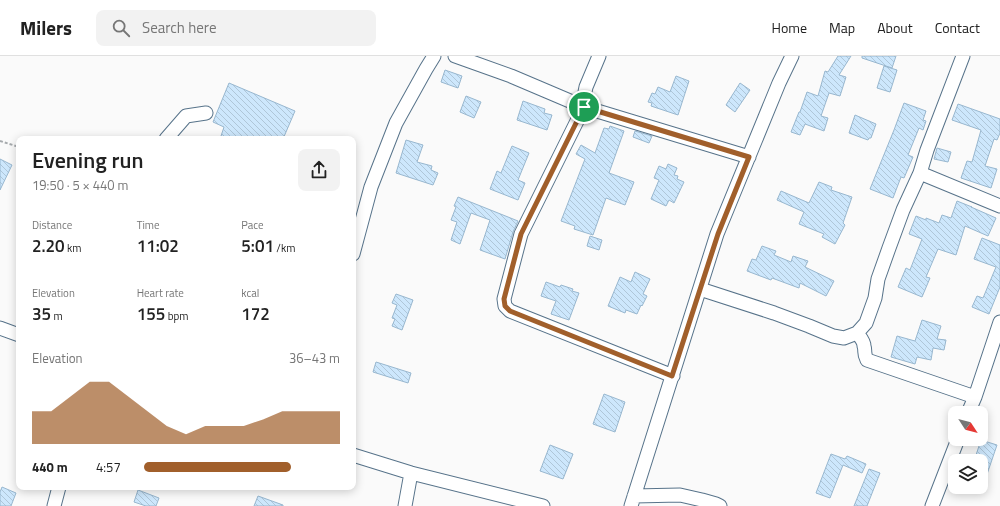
<!DOCTYPE html>
<html lang="en">
<head>
<meta charset="utf-8">
<style>
	:root { --surface:#fff; --page:#f2f2f2; --text:#222; --muted:#767676; --line:#e0e0e0; --accent:#a15f2b }
	body { margin:0; font-family:"Titillium Web",sans-serif; background:var(--page); color:var(--text); height:100vh; display:flex; flex-direction:column; font-size:15px; white-space:nowrap }
	* { box-sizing:border-box; margin:0 }
	p { font-size:13px; color:var(--muted) }
	.icon { flex:none; width:22px; height:22px; fill:none; stroke:currentColor; stroke-width:2; stroke-linecap:round; stroke-linejoin:round }
	.map { position:relative; flex:1; overflow:hidden }
	.drawer { position:absolute; left:16px; top:80px; width:340px; height:354px; display:flex; flex-direction:column; background:var(--surface); border-radius:8px; box-shadow:0 2px 10px #0003 }
	.drawer>* { flex:none }
	.needle { width:26px; rotate:126deg }
	.controls { position:absolute; left:948px; top:350px; display:grid; gap:8px }
	.controls a { display:grid; place-items:center; width:40px; height:40px; border-radius:8px; background:var(--surface); box-shadow:0 2px 10px #0003; font-size:20px }
	.pin { position:absolute; display:grid; place-items:center; width:34px; height:34px; color:#fff; margin:-17px; border:2px solid #fff; border-radius:50%; box-shadow:0 1px 4px #0007 }
	.round { display:grid; place-items:center; flex:none; width:42px; height:42px; border-radius:8px; background:var(--page) }
	.summary { display:flex; align-items:center; justify-content:space-between; height:68px; padding:0 16px }
	h1 { font-size:22px; font-weight:600; line-height:30px }
	.figures { display:grid; grid-template-columns:repeat(3,1fr); gap:6px; height:68px; padding:4px 16px }
	.figures div { display:grid; align-content:center }
	.figures b { font-size:17px; font-weight:600 }
	.figures small { font-size:11px; font-weight:400 }
	.figures p { font-size:11px }
	.chart { height:112px; padding:8px 16px }
	.chart p { display:flex; justify-content:space-between }
	.chart svg { width:100%; height:72px; margin-top:4px; fill:var(--accent); opacity:.7 }
	ul { padding:0 16px; list-style:none; font-size:13px }
	li { display:grid; grid-template-columns:64px 48px 1fr; align-items:center; height:30px }
	li i { height:10px; border-radius:5px; background:var(--accent) }
	header { display:flex; align-items:center; gap:24px; box-sizing:border-box; height:56px; padding:0 20px; background:var(--surface); border-bottom:1px solid var(--line) }
	header strong { font-size:19px }
	nav { display:flex; gap:22px; margin-inline-start:auto; font-size:14px }
	.search { width:280px; height:36px; background:var(--page); display:flex; align-items:center; gap:10px; box-sizing:border-box; padding:0 14px; border-radius:8px; color:var(--muted); font-size:15px }
	.map>svg:first-child { display:block }
	.building { fill:url(#building-back-hatch); stroke:#98b7cf }
	.lines { fill:none; stroke-linecap:round; stroke-linejoin:round }
	.minor-casing { stroke:#57738a; stroke-width:15 }
	.path { stroke:#a6aaad; stroke-width:2; stroke-dasharray:3 2; stroke-linecap:butt }
	.minor { stroke:#fff; stroke-width:13 }
	.route-casing { stroke:#fff; stroke-width:8 }
	.route { stroke:#a15f2b; stroke-width:5 }
</style>
</head>
<body>
<header>
<strong>Milers</strong>
<div class="search"><svg class="icon" aria-label="search" viewBox="0 0 24 24"><circle cx="10" cy="10" r="6"/><path d="M15 15l6 6"/></svg>Search here</div>
<nav><a>Home</a><a>Map</a><a>About</a><a>Contact</a></nav>
</header>
<div class="map">
<svg width="1000" height="450" viewBox="0 0 1000 450">
	<defs>
		<pattern id="building-back-hatch" width="6" height="6" patternUnits="userSpaceOnUse"><rect width="6" height="6" fill="#cde7fc"/><path d="M-1 5l2 2M0 0l6 6M5-1l2 2" fill="none" stroke="#afc6d8"/></pattern>
	</defs>
	<rect width="100%" height="100%" fill="#fafafa"/>
	<!-- building -->
	<path class="building" d="M 838,0 L 851,0 L 839,19 L 846,21 L 840,40 L 829,37 L 821,60 L 828,62 L 824,75 L 805,68 L 800,79 L 791,76 L 799,56 L 800,56 L 807,36 L 818,40 L 825,15 L 828,16 Z
		M 862,0 L 896,0 L 892,12 L 862,2 Z
		M 884,10 L 897,14 L 890,36 L 877,32 Z
		M 445,14 L 462,20 L 458,32 L 441,26 Z
		M 676,20 L 689,25 L 678,59 L 651,50 L 652,47 L 648,46 L 652,37 L 655,38 L 658,31 L 670,36 Z
		M 229,27 L 295,55 L 283,83 L 220,83 L 224,71 L 213,66 Z
		M 740,27 L 750,34 L 735,56 L 726,49 Z
		M 466,40 L 481,46 L 474,62 L 460,56 Z
		M 523,45 L 545,53 L 544,57 L 552,59 L 547,74 L 517,64 Z
		M 904,47 L 926,55 L 923,64 L 926,65 L 923,74 L 919,72 L 908,99 L 913,101 L 904,122 L 901,121 L 893,142 L 870,133 L 894,74 Z
		M 958,48 L 1000,63 L 1000,77 L 997,84 L 994,83 L 985,110 L 997,113 L 991,132 L 961,122 L 967,105 L 972,106 L 981,74 L 952,64 Z
		M 855,59 L 876,68 L 871,82 L 869,82 L 868,84 L 849,77 Z
		M 610,70 L 624,75 L 609,117 L 634,126 L 625,149 L 606,142 L 593,179 L 574,173 L 575,170 L 561,165 L 585,103 L 576,98 L 581,89 L 595,97 L 604,72 L 609,73 Z
		M 635,75 L 652,80 L 649,87 L 633,81 Z
		M 406,84 L 423,89 L 417,106 L 432,110 L 431,114 L 438,117 L 433,129 L 396,117 Z
		M 512,90 L 529,97 L 518,124 L 525,127 L 518,144 L 490,133 L 497,115 L 501,117 Z
		M 937,92 L 951,96 L 948,106 L 934,103 Z
		M 0,103 L 12,109 L 0,134 Z
		M 668,108 L 677,112 L 674,119 L 678,120 L 677,123 L 684,126 L 674,147 L 669,144 L 666,150 L 651,143 L 659,124 L 654,122 L 659,110 L 666,113 Z
		M 819,126 L 832,131 L 831,134 L 852,141 L 843,167 L 845,169 L 835,188 L 822,181 L 824,178 L 799,168 L 804,156 L 777,144 L 781,135 L 809,147 Z
		M 458,141 L 518,165 L 513,176 L 505,203 L 480,194 L 490,164 L 471,157 L 460,188 L 451,184 L 457,166 L 451,164 L 456,151 L 454,150 Z
		M 957,145 L 972,151 L 971,151 L 996,162 L 988,180 L 965,170 L 956,199 L 938,193 L 926,221 L 930,222 L 922,241 L 898,231 L 906,212 L 910,214 L 922,183 L 909,178 L 916,160 L 926,164 L 926,162 L 939,167 L 942,159 L 951,162 Z
		M 590,180 L 602,184 L 599,194 L 587,190 Z
		M 982,182 L 1000,189 L 1000,231 L 989,258 L 972,251 L 977,240 L 983,242 L 996,211 L 974,203 Z
		M 762,190 L 776,195 L 774,199 L 791,206 L 793,200 L 808,205 L 805,211 L 834,225 L 826,240 L 800,227 L 799,232 L 772,222 L 771,224 L 747,215 L 752,203 L 756,204 Z
		M 635,216 L 650,223 L 643,238 L 647,240 L 642,250 L 641,249 L 637,258 L 626,254 L 625,257 L 608,250 L 620,221 L 631,226 Z
		M 546,226 L 560,231 L 561,229 L 573,233 L 572,235 L 579,237 L 569,264 L 551,258 L 556,245 L 541,240 Z
		M 396,238 L 413,244 L 402,274 L 392,270 L 395,263 L 392,262 L 397,249 L 392,247 Z
		M 922,264 L 941,270 L 937,283 L 946,284 L 944,294 L 933,292 L 931,304 L 917,301 L 915,308 L 891,301 L 897,280 L 915,285 Z
		M 376,306 L 411,317 L 408,327 L 373,316 Z
		M 604,338 L 625,346 L 615,376 L 593,368 Z
		M 981,384 L 997,389 L 983,430 L 981,429 L 981,405 L 974,405 Z
		M 550,389 L 573,398 L 563,423 L 540,415 Z
		M 831,398 L 845,403 L 847,400 L 866,408 L 862,417 L 843,409 L 830,442 L 816,437 Z
		M 869,413 L 880,417 L 867,450 L 854,450 Z
		M 2,431 L 16,437 L 11,450 L 0,450 L 0,436 Z
		M 138,434 L 159,442 L 156,450 L 146,450 L 134,446 Z
		M 258,440 L 283,449 L 283,450 L 254,450 Z"/>
	<g class="lines">
		<!-- minor casing -->
		<g class="minor-casing">
			<path id="minor" d="M 455,0 L 511,20 L 584,51 L 749,101
				M 599,0 L 586,31 L 584,41 L 584,51 L 521,178 L 504,243 L 505,250 L 510,255 L 673,320
				M 166,83 L 186,60 L 206,57
				M 920,117 L 1000,150
				M 353,198 L 371,131 L 396,67 L 426,13 L 434,0
				M 700,233 L 774,257 L 809,270 L 833,280 L 844,282 L 857,277 L 866,267 L 875,242 L 878,223 L 889,192 L 903,154 L 920,117 L 927,94 L 963,0
				M 0,272 L 19,279
				M 857,277 C 860,281 864,285 864,290 C 866,296 863,296 867,304 L 975,341
				M 968,357 L 975,341 L 1000,266
				M 353,399 L 411,417 L 543,450
				M 634,440 L 680,439 L 702,444 L 716,448 L 720,450
				M 54,450 L 59,431
				M 405,450 L 411,417
				M 631,450 L 717,178 L 779,27 L 792,0
				M 932,450 L 958,383"/>
		</g>
		<!-- path -->
		<path class="path" d="M 0,85 L 19,91"/>
		<!-- minor -->
		<use href="#minor" class="minor"/>
	</g>
	<g class="lines">
		<!-- route casing -->
		<g class="route-casing">
			<path id="route" d="M 584,51 L 749,101 L 718,178 L 672,320 L 510,255 L 505,250 L 504,243 L 521,178 Z"/>
		</g>
		<!-- route -->
		<use href="#route" class="route"/>
	</g>
</svg>
<div class="controls">
<a><svg class="needle" viewBox="-14 -14 28 28"><path d="M0-13l5 13h-10z" fill="#e53935"/><path d="M0 13l5-13h-10z" fill="#767676"/></svg></a>
<a><svg class="icon" aria-label="layers" viewBox="0 0 24 24"><path d="M12 4l9 5-9 5-9-5zM3 14l9 5 9-5"/></svg></a>
</div>
<div class="pin" style="left:584px;top:51px;background:#1e9e55"><svg class="icon" aria-label="arrive" viewBox="0 0 24 24"><path d="M6 21V4h12l-3 4 3 4H6"/></svg></div>
<section class="drawer">
<div class="summary"><div><h1>Evening run</h1><p>19:50 · 5 × 440 m</p></div><a class="round"><svg class="icon" aria-label="share" viewBox="0 0 24 24"><path d="M12 15V3M7 8l5-5 5 5M5 13v7h14v-7"/></svg></a></div>
<div class="figures">
<div><p>Distance</p><b>2.20<small> km</small></b></div>
<div><p>Time</p><b>11:02</b></div>
<div><p>Pace</p><b>5:01<small> /km</small></b></div>
</div>
<div class="figures">
<div><p>Elevation</p><b>35<small> m</small></b></div>
<div><p>Heart rate</p><b>155<small> bpm</small></b></div>
<div><p>kcal</p><b>172</b></div>
</div>
<div class="chart"><p><span>Elevation</span>36–43 m</p>
<svg viewBox="0 0 160 44" preserveAspectRatio="none"><path d="M0 44V24L10 24L20 15L30 6L40 6L50 15L60 24L70 33L80 38L90 33L100 33L110 33L120 29L130 24L140 24L150 24L160 24V44z"/></svg>
</div>
<ul>
<li><b>440 m</b>4:57<i style="width:75%"></i></li>
</ul>
</section>
</div>
</body>
</html>
